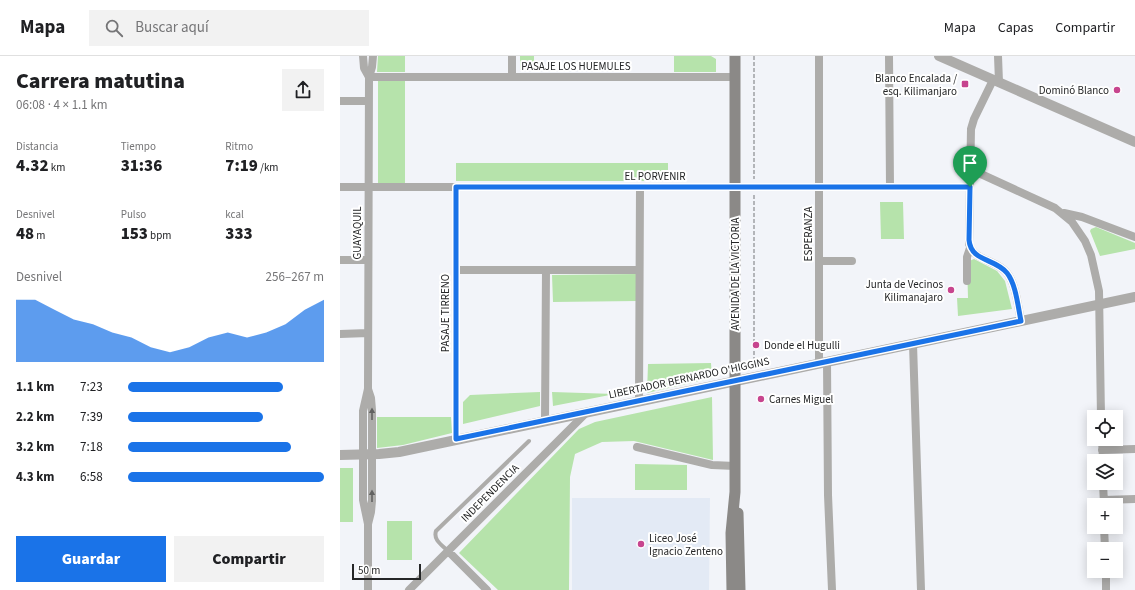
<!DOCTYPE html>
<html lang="es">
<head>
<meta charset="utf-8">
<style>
	:root { --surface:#fff; --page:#f2f2f2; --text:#202124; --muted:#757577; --line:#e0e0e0; --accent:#1a73e8 }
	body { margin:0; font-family:"Source Sans 3",sans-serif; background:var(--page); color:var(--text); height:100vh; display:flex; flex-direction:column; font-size:15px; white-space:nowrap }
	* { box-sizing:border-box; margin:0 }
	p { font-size:13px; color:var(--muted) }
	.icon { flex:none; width:22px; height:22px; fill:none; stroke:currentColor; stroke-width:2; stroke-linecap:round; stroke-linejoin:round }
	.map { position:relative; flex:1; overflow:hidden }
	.panel { display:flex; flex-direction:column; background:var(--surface); width:340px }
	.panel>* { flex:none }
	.buttons { position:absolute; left:747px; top:354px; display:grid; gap:8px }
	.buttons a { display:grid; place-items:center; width:36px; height:36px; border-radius:0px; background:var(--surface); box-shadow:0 2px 10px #0003; font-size:20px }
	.scale { position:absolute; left:12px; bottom:10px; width:69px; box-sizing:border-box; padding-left:4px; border:2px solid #252627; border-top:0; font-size:11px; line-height:14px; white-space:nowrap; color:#252627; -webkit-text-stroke:3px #fff; paint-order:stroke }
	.pin { position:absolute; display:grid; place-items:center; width:34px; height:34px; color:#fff; margin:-41px -17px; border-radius:50% 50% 50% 0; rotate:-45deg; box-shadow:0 0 4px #0007 }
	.pin .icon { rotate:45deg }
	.round { display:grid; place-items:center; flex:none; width:42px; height:42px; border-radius:0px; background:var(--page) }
	.head { display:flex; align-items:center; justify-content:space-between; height:68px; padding:0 16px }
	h1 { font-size:22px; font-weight:800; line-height:30px }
	.figures { display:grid; grid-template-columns:repeat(3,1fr); gap:6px; height:68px; padding:4px 16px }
	.figures div { display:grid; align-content:center }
	.figures b { font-size:17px; font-weight:800 }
	.figures small { font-size:11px; font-weight:400 }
	.figures p { font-size:11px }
	.chart { height:112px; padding:8px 16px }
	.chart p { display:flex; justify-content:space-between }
	.chart svg { width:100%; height:72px; margin-top:4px; fill:var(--accent); opacity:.7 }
	.button { display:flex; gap:8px; margin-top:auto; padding:8px 16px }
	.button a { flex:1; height:46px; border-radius:0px; background:var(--accent); color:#fff; font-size:16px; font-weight:800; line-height:46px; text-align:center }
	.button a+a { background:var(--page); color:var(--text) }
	ul { padding:0 16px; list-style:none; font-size:13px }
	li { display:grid; grid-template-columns:64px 48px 1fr; align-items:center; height:30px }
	li i { height:10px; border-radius:5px; background:var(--accent) }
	header { display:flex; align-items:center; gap:24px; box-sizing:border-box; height:56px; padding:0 20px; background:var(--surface); border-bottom:1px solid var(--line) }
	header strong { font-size:19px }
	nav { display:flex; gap:22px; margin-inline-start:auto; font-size:14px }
	.search { width:280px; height:36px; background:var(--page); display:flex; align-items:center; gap:10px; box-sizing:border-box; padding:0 14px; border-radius:0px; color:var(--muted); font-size:15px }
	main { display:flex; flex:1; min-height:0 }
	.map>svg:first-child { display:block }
	.built { fill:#e3eaf5 }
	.green { fill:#b6e3ab }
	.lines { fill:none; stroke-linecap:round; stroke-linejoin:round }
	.path { stroke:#9fa0a4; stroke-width:1.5; stroke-dasharray:4 2; stroke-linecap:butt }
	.service { stroke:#adacaa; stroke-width:4 }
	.minor { stroke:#adacaa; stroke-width:8 }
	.tertiary { stroke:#adacaa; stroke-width:10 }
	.secondary { stroke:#8b8987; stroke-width:11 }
	.oneway { fill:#626262 }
	.route-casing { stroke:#fff; stroke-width:8 }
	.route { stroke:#1a73e8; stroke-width:5 }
	.poi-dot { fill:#c7458e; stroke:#fff; stroke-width:1.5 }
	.labels { text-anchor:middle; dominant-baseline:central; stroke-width:4; stroke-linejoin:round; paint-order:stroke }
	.street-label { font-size:11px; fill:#252627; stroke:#fff }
	.poi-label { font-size:11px; fill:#252627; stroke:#fff; text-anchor:end }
</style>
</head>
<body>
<header>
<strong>Mapa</strong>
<div class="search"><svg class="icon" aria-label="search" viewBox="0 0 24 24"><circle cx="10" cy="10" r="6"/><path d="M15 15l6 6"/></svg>Buscar aquí</div>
<nav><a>Mapa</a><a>Capas</a><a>Compartir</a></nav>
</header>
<main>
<section class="panel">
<div class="head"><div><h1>Carrera matutina</h1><p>06:08 · 4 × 1.1 km</p></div><a class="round"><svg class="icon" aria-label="share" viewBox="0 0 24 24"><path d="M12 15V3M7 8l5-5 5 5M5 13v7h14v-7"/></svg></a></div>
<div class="figures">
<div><p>Distancia</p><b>4.32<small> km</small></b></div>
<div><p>Tiempo</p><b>31:36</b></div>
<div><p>Ritmo</p><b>7:19<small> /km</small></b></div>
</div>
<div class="figures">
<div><p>Desnivel</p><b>48<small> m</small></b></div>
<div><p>Pulso</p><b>153<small> bpm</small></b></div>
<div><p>kcal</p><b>333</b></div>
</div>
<div class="chart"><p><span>Desnivel</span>256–267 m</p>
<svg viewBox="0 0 160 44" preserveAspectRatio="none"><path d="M0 44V6L10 6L20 12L30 18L40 21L50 26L60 29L70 35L80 38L90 35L100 29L110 26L120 29L130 26L140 21L150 12L160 6V44z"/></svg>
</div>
<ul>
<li><b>1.1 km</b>7:23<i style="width:79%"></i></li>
<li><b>2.2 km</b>7:39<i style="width:69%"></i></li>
<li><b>3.2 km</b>7:18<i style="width:83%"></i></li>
<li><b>4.3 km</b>6:58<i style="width:100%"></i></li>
</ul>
<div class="button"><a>Guardar</a><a>Compartir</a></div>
</section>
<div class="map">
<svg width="795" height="534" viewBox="0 0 795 534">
	<rect width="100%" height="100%" fill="#f2f4f9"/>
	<!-- built -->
	<path class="built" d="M 232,442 L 370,442 L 369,534 L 232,534 Z"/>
	<!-- green -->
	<path class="green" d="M 38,0 L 65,0 L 65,16 L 37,16 Z
		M 180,0 L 194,0 L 194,14 L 180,14 Z
		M 334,0 L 371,0 L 376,3 L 376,16 L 334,16 Z
		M 38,24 L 65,24 L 65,127 L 38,127 Z
		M 116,107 L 328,107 L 328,125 L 116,125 Z
		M 540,146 L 563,146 L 564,183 L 541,183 Z
		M 756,171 L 795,187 L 795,193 L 760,200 L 750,175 L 751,173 Z
		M 634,203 L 657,215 L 665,225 L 672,253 L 618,260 L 617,242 L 628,242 L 627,206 Z
		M 297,218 L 297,245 L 213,246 L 212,219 Z
		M 371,307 L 372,322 L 307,337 L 308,308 Z
		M 200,336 L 200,350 L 123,368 L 123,346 L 130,339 Z
		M 212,336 L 275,338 L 213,350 Z
		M 372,341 L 373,404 L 294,385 L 262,386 L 235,398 L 230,421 L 229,534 L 158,534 L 119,497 L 239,373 L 255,366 Z
		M 37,361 L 111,361 L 112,377 L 63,389 L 37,392 Z
		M 295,408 L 347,409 L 347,434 L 295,434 Z
		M 0,412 L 13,412 L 13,466 L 0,466 Z
		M 47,465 L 72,465 L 72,504 L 47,504 Z"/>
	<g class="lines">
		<!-- path -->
		<path class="path" d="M 414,0 L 414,123
			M 414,311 L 414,139"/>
		<!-- service -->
		<path class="service" d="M 108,495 C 102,489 93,484 96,475 L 189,385"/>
		<!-- minor -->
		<path class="minor" d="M 23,0 L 24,12 L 29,21
			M 479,0 L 479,308
			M 549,0 L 550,131
			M 658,0 L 659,26
			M 29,21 L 395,21
			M 172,21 L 172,0
			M 653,24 L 634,63 L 631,73 L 629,188 C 635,206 656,203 667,217 C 676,228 678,251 681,265
			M 0,45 L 28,45
			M 630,113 L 715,152 L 732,166 L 745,185 L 751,199 L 759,235 L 761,361
			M 0,131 L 630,131
			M 116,131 L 116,383
			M 724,157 L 742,161 L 795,181
			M 0,204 L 28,204
			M 479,205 L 512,205
			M 116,214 L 299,214
			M 627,225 L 627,201 L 630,192
			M 0,278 L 28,277
			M 573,288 L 581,534
			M 487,306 L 488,439 L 492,534
			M 28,333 L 31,342 L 32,354 L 32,445 L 31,456 L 28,468 L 28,534
			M 299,344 L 300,131
			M 205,364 L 206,214
			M 762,383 L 763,405
			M 297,391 L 372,409 L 395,410
			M 762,394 L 795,393
			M 763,427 L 764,448
			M 764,444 L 795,443
			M 28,468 L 23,444 L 23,355 L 28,333 L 29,21 L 32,11 L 33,0
			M 764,471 L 765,493
			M 108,495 L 147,534
			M 766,515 L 766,534
			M 69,534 L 247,356"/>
		<!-- tertiary -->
		<path class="tertiary" d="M 599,0 L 795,86
			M 0,399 L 39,398 L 59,396 L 795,241"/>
		<!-- secondary -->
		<path class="secondary" d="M 398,457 L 400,534
			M 392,534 L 391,477 L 395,436 L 395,0"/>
	</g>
	<!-- one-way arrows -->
	<defs><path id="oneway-solid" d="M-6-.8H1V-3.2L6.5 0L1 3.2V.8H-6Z"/></defs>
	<g class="oneway">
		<use href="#oneway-solid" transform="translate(32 358) rotate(-90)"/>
		<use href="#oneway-solid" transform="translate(32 440) rotate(-90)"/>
	</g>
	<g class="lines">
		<!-- route casing -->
		<g class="route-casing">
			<path id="route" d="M 116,131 L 630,131 L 629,184 C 631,206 655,202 667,217 C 676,228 678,251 681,265 L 116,383 Z"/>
		</g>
		<!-- route -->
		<use href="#route" class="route"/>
	</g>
	<!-- markers -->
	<g class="poi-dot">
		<rect x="621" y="24" width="8" height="8" rx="2"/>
		<circle cx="777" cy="34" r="4"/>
		<circle cx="611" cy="234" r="4"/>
		<circle cx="416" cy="289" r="4"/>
		<circle cx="421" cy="343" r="4"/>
		<circle cx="301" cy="488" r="4"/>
	</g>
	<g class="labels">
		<!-- street labels -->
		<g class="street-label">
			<text x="236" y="10">PASAJE LOS HUEMULES</text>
			<text x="315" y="120">EL PORVENIR</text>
			<text transform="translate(17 177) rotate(-90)">GUAYAQUIL</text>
			<text transform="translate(468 178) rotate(-90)">ESPERANZA</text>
			<text transform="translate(395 218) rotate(-90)">AVENIDA DE LA VICTORIA</text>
			<text transform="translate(105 257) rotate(-90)">PASAJE TIRRENO</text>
			<text transform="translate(349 322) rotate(-12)">LIBERTADOR BERNARDO O'HIGGINS</text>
			<text transform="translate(150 437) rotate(-45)">INDEPENDENCIA</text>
		</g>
		<!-- poi labels -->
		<g class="poi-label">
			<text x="617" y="22">Blanco Encalada /<tspan x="617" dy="13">esq. Kilimanjaro</tspan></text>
			<text x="769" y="34">Dominó Blanco</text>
			<text x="603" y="228">Junta de Vecinos<tspan x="603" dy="13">Kilimanajaro</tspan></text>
			<text x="424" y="289" text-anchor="start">Donde el Hugulli</text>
			<text x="429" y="343" text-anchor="start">Carnes Miguel</text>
			<text x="309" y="482" text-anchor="start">Liceo José<tspan x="309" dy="13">Ignacio Zenteno</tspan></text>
		</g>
	</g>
</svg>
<div class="buttons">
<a><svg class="icon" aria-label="locate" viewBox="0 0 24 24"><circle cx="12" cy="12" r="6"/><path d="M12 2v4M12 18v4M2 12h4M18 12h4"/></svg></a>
<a><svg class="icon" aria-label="layers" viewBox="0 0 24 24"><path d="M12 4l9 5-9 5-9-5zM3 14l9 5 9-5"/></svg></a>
<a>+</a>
<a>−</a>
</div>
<div class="scale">50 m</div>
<div class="pin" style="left:630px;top:131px;background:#1e9e55"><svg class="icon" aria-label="arrive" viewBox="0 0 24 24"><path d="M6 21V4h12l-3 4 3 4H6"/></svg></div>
</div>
</main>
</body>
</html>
